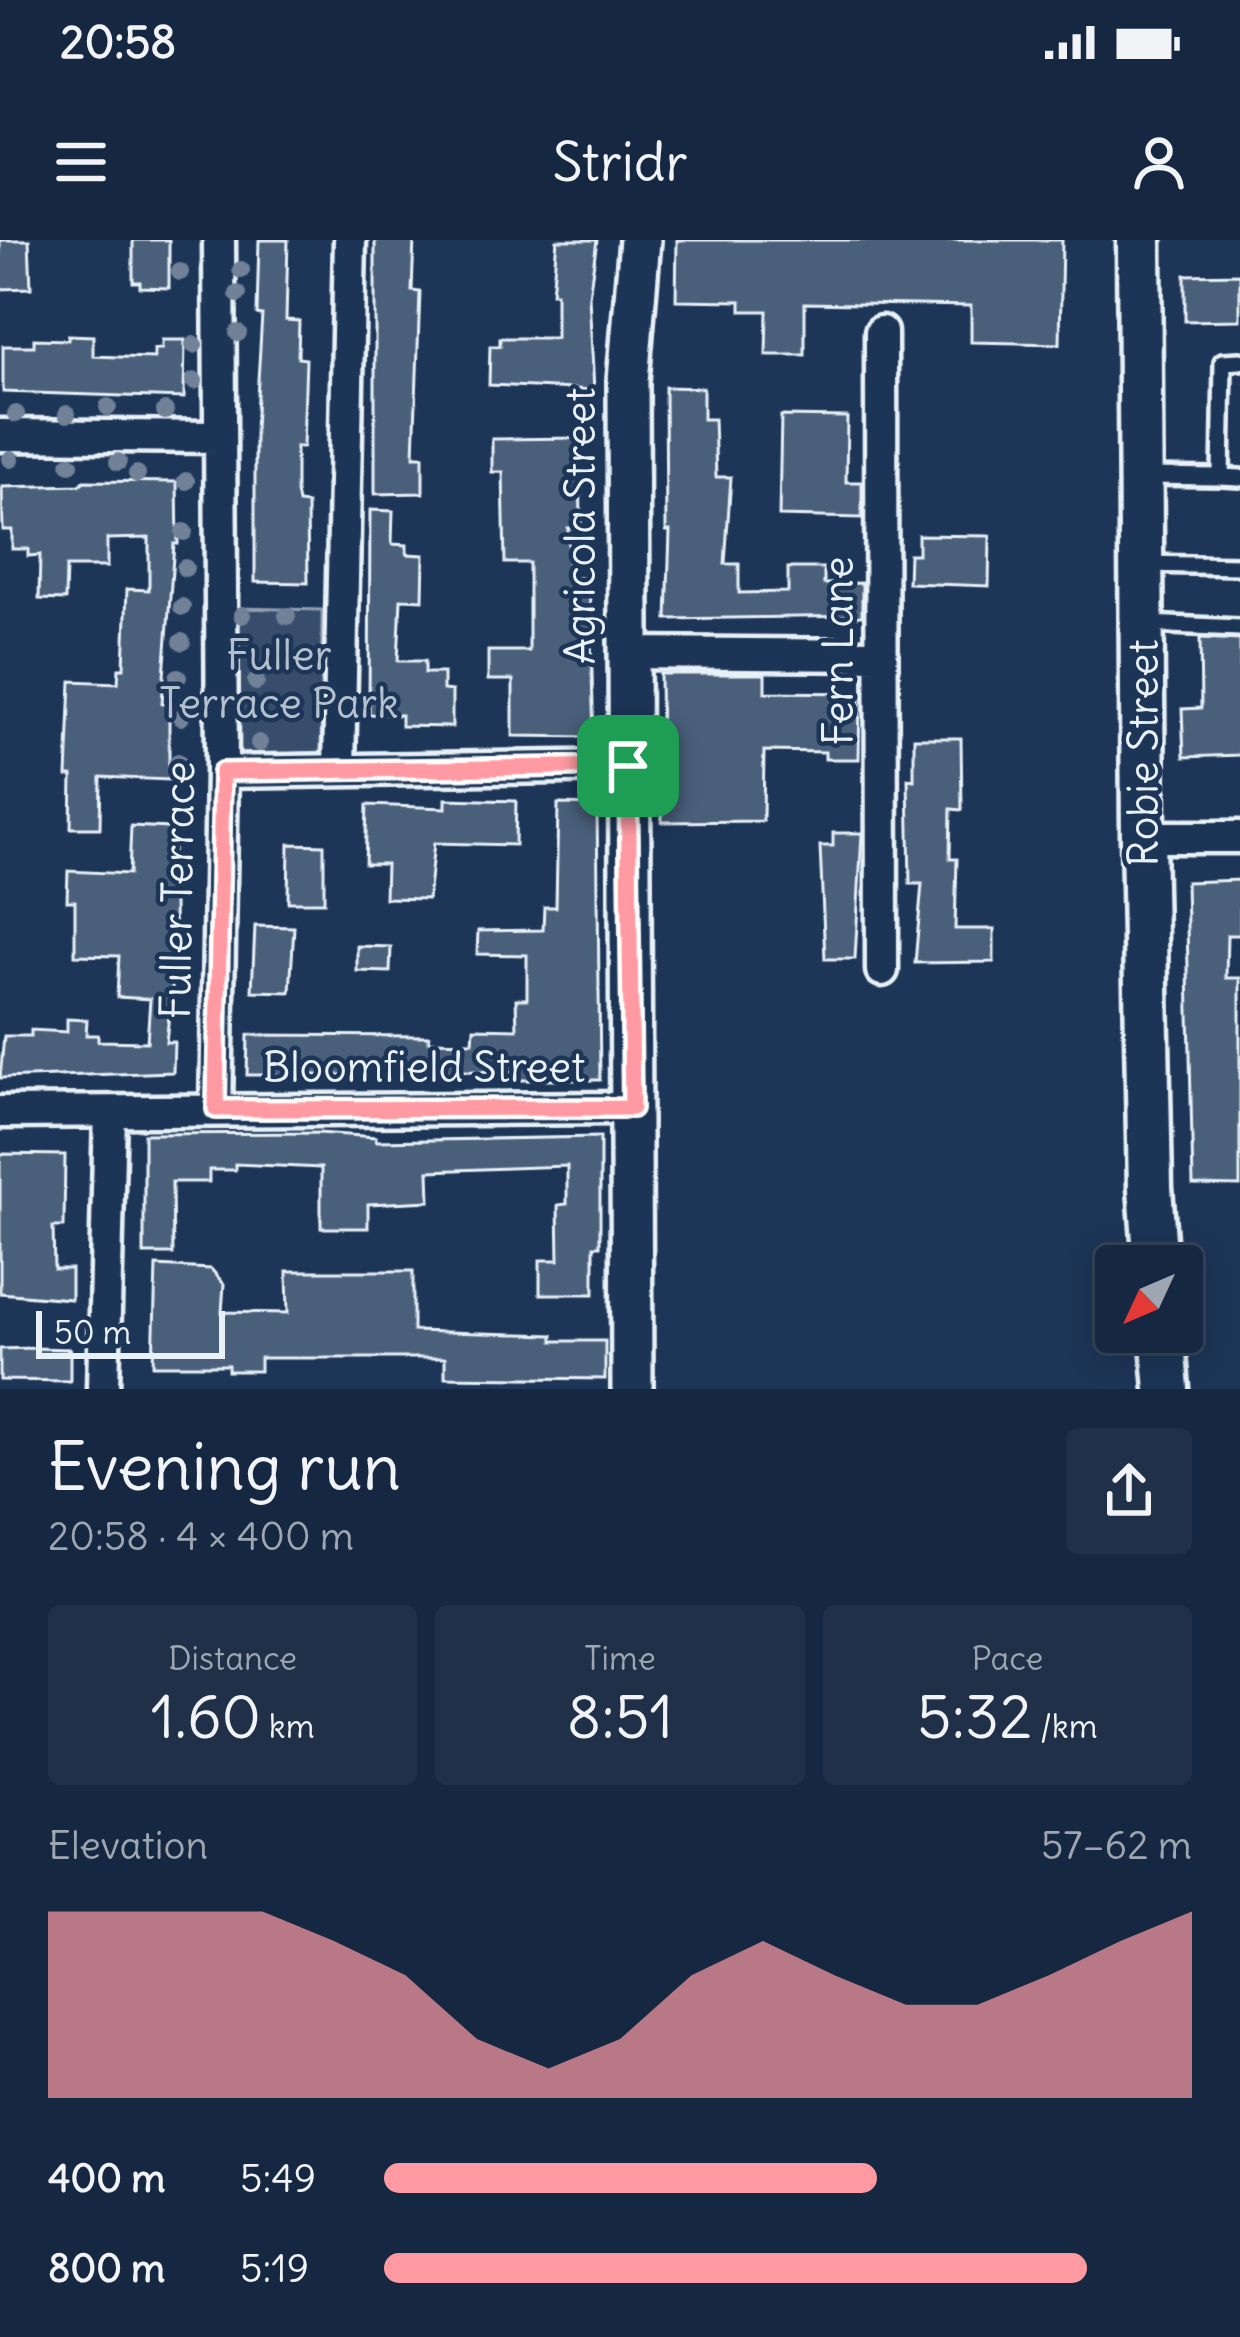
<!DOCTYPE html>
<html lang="en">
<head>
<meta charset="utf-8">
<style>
	:root { --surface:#162841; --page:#1f3048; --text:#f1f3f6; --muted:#9ea6b1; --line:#35445a; --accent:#ff9aa2 }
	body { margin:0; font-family:Delius,sans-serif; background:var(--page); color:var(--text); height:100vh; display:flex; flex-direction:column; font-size:45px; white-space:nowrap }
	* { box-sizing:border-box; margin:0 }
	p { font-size:39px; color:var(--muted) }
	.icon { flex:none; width:66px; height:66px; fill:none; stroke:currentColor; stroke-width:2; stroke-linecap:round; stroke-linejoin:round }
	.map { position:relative; height:1149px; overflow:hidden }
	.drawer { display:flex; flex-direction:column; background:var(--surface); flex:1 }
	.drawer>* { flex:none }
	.needle { width:78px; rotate:226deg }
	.controls { position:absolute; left:1095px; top:1005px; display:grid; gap:24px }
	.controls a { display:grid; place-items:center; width:108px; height:108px; border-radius:12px; background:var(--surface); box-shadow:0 6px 30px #0003,0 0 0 3px var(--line); font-size:60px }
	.scale { position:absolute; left:36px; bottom:30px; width:189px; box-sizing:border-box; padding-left:12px; border:6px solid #e8f1f8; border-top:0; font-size:33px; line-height:42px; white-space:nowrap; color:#e8f1f8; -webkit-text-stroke:9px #1d3557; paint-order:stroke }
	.pin { position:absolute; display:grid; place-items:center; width:102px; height:102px; color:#fff; margin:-51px; border-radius:24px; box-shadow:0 6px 18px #0006 }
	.round { display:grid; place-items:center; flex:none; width:126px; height:126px; border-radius:12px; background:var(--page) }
	.headline { display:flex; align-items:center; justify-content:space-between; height:204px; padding:0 48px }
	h1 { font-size:66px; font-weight:600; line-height:90px }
	.stats { display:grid; grid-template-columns:repeat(3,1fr); gap:18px; height:204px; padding:12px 48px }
	.stats div { display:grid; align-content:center; border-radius:12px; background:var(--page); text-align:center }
	.stats b { font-size:60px; font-weight:600 }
	.stats small { font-size:33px; font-weight:400 }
	.stats p { font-size:33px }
	.chart { height:336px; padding:24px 48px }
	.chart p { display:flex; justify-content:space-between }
	.chart svg { width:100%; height:216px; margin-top:12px; fill:var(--accent); opacity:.7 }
	ul { padding:0 48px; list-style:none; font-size:39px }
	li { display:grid; grid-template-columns:192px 144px 1fr; align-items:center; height:90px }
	li i { height:30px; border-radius:15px; background:var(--accent) }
	.status { display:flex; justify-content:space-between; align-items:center; height:84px; padding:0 60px; background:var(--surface); direction:ltr }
	.status svg { height:33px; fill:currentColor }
	header { display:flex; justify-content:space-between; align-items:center; height:156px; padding:0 48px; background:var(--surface); font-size:54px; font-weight:600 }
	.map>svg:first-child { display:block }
	.green { fill:#374d6c; stroke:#909fb2; stroke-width:3 }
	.building { fill:#495e7a; stroke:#e8f1f8; stroke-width:3 }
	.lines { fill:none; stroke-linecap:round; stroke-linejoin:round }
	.service-casing { stroke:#e8f1f8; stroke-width:24 }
	.minor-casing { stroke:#e8f1f8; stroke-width:39 }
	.tertiary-casing { stroke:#e8f1f8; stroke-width:48 }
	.secondary-casing { stroke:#e8f1f8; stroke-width:51 }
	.service { stroke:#1d3557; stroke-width:15 }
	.minor { stroke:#1d3557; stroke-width:30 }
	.tertiary { stroke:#1d3557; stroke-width:39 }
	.secondary { stroke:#1d3557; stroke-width:42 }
	.tree { fill:#708198 }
	.route-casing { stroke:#fff; stroke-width:24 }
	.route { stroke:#ff9aa2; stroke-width:15 }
	.labels { text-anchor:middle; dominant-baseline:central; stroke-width:9; stroke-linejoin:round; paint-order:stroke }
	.street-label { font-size:42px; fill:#e8f1f8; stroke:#1d3557 }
	.park-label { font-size:42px; fill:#b3c0ce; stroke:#1d3557 }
</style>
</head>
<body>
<div class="status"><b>20:58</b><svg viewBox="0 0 49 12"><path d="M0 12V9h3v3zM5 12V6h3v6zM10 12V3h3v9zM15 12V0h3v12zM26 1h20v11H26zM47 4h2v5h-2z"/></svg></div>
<header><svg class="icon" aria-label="menu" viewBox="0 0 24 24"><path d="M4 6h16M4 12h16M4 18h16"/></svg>Stridr<svg class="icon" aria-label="person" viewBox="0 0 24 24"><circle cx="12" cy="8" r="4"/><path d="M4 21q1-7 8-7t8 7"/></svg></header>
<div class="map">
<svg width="1240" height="1149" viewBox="0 0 1240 1149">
	<rect width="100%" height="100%" fill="#1d3557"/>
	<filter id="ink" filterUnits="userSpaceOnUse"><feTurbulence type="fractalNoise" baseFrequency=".00833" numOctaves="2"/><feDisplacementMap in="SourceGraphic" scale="24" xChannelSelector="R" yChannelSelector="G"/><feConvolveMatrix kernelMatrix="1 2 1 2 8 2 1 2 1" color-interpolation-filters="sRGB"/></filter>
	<g filter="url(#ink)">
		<!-- green -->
		<path class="green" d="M 236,368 L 322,370 L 321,512 L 235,516 Z"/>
		<!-- building -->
		<path class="building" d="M 0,0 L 29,0 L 31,48 L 0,49 Z
			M 133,0 L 169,0 L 169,48 L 140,47 L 140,42 L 133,42 Z
			M 259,0 L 288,0 L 286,80 L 299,81 L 298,118 L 306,119 L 303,207 L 296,207 L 296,252 L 298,263 L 307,264 L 308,343 L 255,342 L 255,189 L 262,75 L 257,74 Z
			M 375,0 L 414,0 L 412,51 L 420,52 L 414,216 L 423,216 L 423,253 L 375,254 Z
			M 557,0 L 597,0 L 589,56 L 594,150 L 489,145 L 490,106 L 500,106 L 500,98 L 556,98 L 556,53 L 552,53 Z
			M 677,0 L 1062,0 L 1060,104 L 971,102 L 971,66 L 805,63 L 805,115 L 766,115 L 767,71 L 741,71 L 741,61 L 676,60 Z
			M 1240,34 L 1240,80 L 1185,81 L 1185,35 Z
			M 68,95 L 93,96 L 93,116 L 119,117 L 154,118 L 154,109 L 162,109 L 162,100 L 185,100 L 184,158 L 3,152 L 3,106 L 34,106 L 34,99 L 68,100 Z
			M 665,147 L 703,148 L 703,179 L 714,179 L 716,237 L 731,237 L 725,324 L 739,324 L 739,353 L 788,352 L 788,328 L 824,328 L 824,344 L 862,343 L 862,376 L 667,379 L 670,291 L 666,291 Z
			M 781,176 L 847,177 L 846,242 L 862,242 L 862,278 L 779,276 Z
			M 580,198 L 581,288 L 568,288 L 569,338 L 589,338 L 594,497 L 513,496 L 513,440 L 488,440 L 488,411 L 529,411 L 529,323 L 505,323 L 503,232 L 492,232 L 492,199 Z
			M 84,241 L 177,242 L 178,304 L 174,304 L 162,463 L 169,464 L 169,540 L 101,537 L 100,588 L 71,588 L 72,536 L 67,536 L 71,441 L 118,443 L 119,428 L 124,428 L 127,349 L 149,350 L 149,298 L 107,299 L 107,327 L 66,327 L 65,360 L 39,359 L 40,315 L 28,316 L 28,309 L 12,309 L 12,290 L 3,290 L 2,247 L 80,245 Z
			M 370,270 L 393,271 L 392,304 L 407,305 L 407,314 L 424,315 L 423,360 L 401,359 L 398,421 L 425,421 L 425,433 L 443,433 L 443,450 L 452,451 L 452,487 L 401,486 L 401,475 L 369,474 Z
			M 918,295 L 990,296 L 989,346 L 908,343 L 909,314 L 918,314 Z
			M 1200,398 L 1240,400 L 1240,515 L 1184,517 L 1182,469 L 1201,468 Z
			M 660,434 L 765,434 L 765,452 L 860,453 L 859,519 L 825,519 L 825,512 L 764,511 L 763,581 L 662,582 Z
			M 914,498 L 961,498 L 962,570 L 951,569 L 950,619 L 957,619 L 955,689 L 994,689 L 994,722 L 915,723 L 922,644 L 910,644 L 908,539 L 914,540 Z
			M 446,559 L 516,561 L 515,605 L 434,603 L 428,659 L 385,658 L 386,624 L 365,624 L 367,565 L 446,568 Z
			M 558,564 L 597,565 L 600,840 L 517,840 L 517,832 L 463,831 L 402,835 L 402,825 L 346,824 L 346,835 L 247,835 L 248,795 L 429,796 L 429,801 L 473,802 L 474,788 L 517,789 L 516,759 L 527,759 L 527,715 L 477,714 L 478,691 L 543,690 L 544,667 L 556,667 Z
			M 131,586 L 168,588 L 168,603 L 173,603 L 175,721 L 166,802 L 174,802 L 173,832 L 0,838 L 4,796 L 31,796 L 31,790 L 67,792 L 67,779 L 87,780 L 86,795 L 98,795 L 98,801 L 147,802 L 150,759 L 117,757 L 119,716 L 75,715 L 75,661 L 67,661 L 68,631 L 129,634 Z
			M 833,593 L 862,593 L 855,719 L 825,719 L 820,606 L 833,606 Z
			M 289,604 L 324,605 L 324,662 L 288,662 Z
			M 1240,640 L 1240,695 L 1227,695 L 1226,738 L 1240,738 L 1240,946 L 1193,945 L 1186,642 Z
			M 255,686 L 294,687 L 290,752 L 252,751 Z
			M 357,706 L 391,707 L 390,732 L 357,731 Z
			M 318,893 L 376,897 L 376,901 L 600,897 L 600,1006 L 594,1006 L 594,1054 L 540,1054 L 540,1020 L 559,1020 L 558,965 L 567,964 L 567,926 L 429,931 L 430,961 L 368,964 L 368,988 L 321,988 L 321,928 L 235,924 L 235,930 L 209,930 L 209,942 L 172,942 L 173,1014 L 144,1014 L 144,894 Z
			M 0,914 L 65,915 L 64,987 L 53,987 L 54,1029 L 71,1029 L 71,1059 L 0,1053 Z
			M 156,1026 L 211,1029 L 224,1044 L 222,1072 L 288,1073 L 287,1031 L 413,1031 L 413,1091 L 553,1095 L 553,1101 L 605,1101 L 605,1139 L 445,1137 L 445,1118 L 260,1118 L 260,1131 L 228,1131 L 228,1125 L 153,1125 Z
			M 33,1108 L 70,1109 L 70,1141 L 0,1140 L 0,1109 Z"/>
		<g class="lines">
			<!-- service casing -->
			<g class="service-casing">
				<path id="service" d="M 1143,236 L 1221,237 L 1223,122 L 1240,121
					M 1221,237 L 1240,238
					M 1144,324 L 1240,326
					M 1146,384 L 1240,388"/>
			</g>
			<!-- minor casing -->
			<g class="minor-casing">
				<path id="minor" d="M 881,92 L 882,730
					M 0,195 L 219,197
					M 627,413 L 880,415
					M 339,530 L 350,0
					M 222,532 L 628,526
					M 1143,597 L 1240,597
					M 216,869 L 222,532 L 219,0
					M 0,872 L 632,868
					M 103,1149 L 110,872"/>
			</g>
			<!-- tertiary casing -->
			<g class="tertiary-casing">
				<path id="tertiary" d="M 632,1149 L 628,141 L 640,0"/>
			</g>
			<!-- secondary casing -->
			<g class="secondary-casing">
				<path id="secondary" d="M 1139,0 L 1143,597 L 1150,948 L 1156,1026
					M 1162,1092 L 1167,1149"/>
			</g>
			<!-- service -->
			<use href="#service" class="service"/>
			<!-- minor -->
			<use href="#minor" class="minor"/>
			<!-- tertiary -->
			<use href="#tertiary" class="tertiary"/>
			<!-- secondary -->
			<use href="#secondary" class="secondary"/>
		</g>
		<!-- trees -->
		<g class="tree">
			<circle cx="241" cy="30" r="9"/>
			<circle cx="180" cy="32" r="9"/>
			<circle cx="238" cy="54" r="9"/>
			<circle cx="238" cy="93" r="9"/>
			<circle cx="194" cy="105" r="9"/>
			<circle cx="194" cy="141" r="9"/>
			<circle cx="108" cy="167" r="9"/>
			<circle cx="165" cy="171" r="9"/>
			<circle cx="16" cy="174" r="9"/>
			<circle cx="67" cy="174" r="9"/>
			<circle cx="11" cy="219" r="9"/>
			<circle cx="118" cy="222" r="9"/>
			<circle cx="70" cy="224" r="9"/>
			<circle cx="137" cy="234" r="9"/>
			<circle cx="186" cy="241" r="9"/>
			<circle cx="184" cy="292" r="9"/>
			<circle cx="185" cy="328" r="9"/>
			<circle cx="182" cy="367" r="9"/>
			<circle cx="242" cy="375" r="9"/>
			<circle cx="287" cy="376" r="9"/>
			<circle cx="182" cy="402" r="9"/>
			<circle cx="178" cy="437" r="9"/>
			<circle cx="256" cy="442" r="9"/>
			<circle cx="181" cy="477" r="9"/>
			<circle cx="259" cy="503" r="9"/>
			<circle cx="178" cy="522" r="9"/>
		</g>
	</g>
	<g class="lines" filter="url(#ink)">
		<!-- route casing -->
		<g class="route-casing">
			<path id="route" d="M 628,526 L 632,868 L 216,869 L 222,532 Z"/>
		</g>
		<!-- route -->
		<use href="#route" class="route"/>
	</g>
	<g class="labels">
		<!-- street labels -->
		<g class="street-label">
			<text transform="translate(580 286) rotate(-90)">Agricola Street</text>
			<text transform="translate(838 411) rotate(-90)">Fern Lane</text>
			<text transform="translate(1143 513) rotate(-90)">Robie Street</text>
			<text transform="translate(177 650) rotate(-89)">Fuller Terrace</text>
			<text x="424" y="827">Bloomfield Street</text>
		</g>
		<!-- park labels -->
		<g class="park-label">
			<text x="279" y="415">Fuller<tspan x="279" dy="48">Terrace Park</tspan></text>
		</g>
	</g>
</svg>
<div class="controls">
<a><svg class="needle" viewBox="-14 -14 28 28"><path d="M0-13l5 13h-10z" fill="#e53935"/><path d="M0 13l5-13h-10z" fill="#9ea6b1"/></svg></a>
</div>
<div class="scale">50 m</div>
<div class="pin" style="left:628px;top:526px;background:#1e9e55"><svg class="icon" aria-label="arrive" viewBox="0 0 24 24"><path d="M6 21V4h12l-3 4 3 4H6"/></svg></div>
</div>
<section class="drawer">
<div class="headline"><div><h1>Evening run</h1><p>20:58 · 4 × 400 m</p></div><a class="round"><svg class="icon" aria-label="share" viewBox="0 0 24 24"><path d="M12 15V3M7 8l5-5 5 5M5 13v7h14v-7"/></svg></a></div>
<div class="stats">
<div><p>Distance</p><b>1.60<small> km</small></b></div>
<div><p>Time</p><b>8:51</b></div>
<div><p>Pace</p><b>5:32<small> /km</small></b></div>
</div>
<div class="chart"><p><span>Elevation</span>57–62 m</p>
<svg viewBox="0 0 160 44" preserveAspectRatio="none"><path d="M0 44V6L10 6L20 6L30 6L40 12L50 19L60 32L70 38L80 32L90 19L100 12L110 19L120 25L130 25L140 19L150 12L160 6V44z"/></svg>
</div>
<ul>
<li><b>400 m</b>5:49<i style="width:61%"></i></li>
<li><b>800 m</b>5:19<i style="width:87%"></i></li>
</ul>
</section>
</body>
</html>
